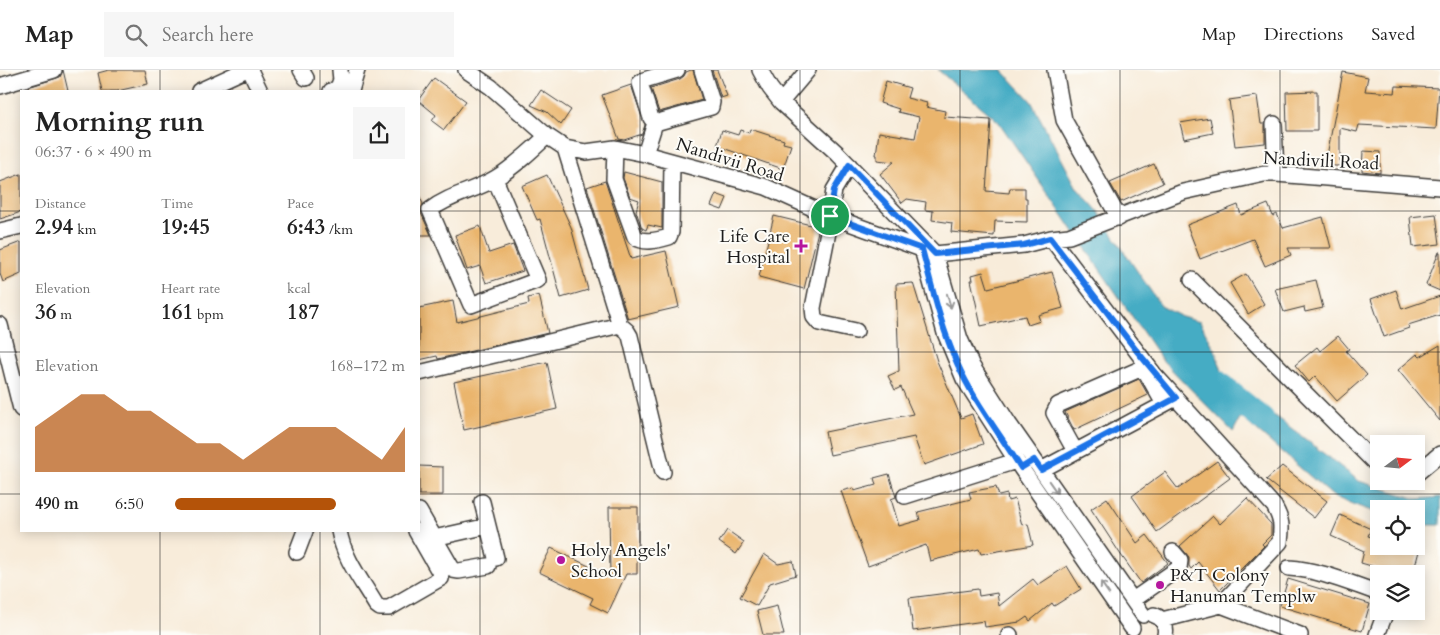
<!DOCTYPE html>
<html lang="en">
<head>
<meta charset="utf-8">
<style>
	:root { --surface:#fff; --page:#f6f6f6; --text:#222; --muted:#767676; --line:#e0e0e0; --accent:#b45309 }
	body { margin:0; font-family:Cardo,serif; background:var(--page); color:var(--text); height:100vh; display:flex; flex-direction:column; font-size:19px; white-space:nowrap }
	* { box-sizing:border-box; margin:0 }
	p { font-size:16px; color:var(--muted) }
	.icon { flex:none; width:28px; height:28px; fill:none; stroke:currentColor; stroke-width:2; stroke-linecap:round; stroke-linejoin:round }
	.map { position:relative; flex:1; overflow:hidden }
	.side { position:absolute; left:20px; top:20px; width:400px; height:442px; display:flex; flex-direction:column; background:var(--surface); border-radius:0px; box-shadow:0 2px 12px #0003 }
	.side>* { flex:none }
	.needle { width:32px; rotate:74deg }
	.tools { position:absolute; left:1370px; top:365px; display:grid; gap:10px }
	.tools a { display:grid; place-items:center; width:55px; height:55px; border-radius:0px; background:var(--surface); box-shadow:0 2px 12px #0003; font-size:25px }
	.pin { position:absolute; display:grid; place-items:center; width:42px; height:42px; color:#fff; margin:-21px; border:2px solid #fff; border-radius:50%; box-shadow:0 1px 5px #0007 }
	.round { display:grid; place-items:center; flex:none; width:52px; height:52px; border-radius:0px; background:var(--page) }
	.overview { display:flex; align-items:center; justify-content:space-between; height:85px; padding:0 15px }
	h1 { font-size:28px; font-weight:800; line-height:38px }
	.stats { display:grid; grid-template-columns:repeat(3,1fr); gap:8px; height:85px; padding:5px 15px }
	.stats div { display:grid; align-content:center }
	.stats b { font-size:21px; font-weight:800 }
	.stats small { font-size:14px; font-weight:400 }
	.stats p { font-size:14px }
	.chart { height:140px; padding:10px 15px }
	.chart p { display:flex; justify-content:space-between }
	.chart svg { width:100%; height:90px; margin-top:5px; fill:var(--accent); opacity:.7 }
	ul { padding:0 15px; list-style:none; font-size:16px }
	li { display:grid; grid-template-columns:80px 60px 1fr; align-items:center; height:38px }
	li i { height:12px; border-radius:6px; background:var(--accent) }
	header { display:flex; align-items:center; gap:30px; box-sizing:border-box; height:70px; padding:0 25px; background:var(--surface); border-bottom:1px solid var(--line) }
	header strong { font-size:24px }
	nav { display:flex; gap:28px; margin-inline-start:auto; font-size:18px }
	.search { width:350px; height:45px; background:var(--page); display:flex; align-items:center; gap:12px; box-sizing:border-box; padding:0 18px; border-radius:0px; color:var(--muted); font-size:19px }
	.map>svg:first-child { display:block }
	.water { fill:#45acc4; stroke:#306470 }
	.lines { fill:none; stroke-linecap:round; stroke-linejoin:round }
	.river { stroke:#45acc4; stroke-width:25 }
	.building { fill:#eab56d }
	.minor-casing { stroke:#3d3b38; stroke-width:18 }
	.minor { stroke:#fff; stroke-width:15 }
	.oneway { stroke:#999 }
	.route-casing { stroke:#fff; stroke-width:10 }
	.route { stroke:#1a73e8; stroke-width:6 }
	.grid { fill:none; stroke:#1c1c1c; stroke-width:1; stroke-opacity:0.55 }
	.poi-dot { fill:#b5179e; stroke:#fdfcf7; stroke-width:2 }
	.labels { text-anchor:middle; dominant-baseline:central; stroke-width:4; stroke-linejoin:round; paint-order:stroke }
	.street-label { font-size:18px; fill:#1c1c1c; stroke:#fdfcf7 }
	.poi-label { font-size:18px; fill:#1c1c1c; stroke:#fdfcf7; text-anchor:start }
</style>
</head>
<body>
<header>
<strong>Map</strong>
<div class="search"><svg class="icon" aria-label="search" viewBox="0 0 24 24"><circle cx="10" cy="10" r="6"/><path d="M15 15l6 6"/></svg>Search here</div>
<nav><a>Map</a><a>Directions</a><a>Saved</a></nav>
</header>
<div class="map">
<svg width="1440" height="565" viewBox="0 0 1440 565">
	<rect width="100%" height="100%" fill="#fdfcf7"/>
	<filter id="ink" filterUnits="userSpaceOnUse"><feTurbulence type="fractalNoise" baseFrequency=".02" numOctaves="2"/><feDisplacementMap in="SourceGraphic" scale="10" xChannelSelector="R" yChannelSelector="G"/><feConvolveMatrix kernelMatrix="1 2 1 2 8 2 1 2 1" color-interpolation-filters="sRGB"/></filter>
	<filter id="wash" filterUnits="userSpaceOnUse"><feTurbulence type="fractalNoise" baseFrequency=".0096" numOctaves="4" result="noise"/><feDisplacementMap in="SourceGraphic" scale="20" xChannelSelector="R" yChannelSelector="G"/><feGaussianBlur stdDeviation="1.12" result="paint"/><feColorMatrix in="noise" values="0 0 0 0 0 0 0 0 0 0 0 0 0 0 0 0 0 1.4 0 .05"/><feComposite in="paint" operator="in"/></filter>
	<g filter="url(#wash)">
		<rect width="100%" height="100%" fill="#f8ecda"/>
		<!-- water -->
		<path class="water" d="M 938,0 L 1002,0 L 1031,31 L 1077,118 L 1097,140 L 1125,183 L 1161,236 L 1182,247 L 1200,252 L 1215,280 L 1230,325 L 1277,347 L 1359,411 L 1417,429 L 1440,427 L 1440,455 L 1416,455 L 1416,439 L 1379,439 L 1379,444 L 1334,427 L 1241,347 L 1233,362 L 1162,290 L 998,51 Z"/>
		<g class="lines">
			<!-- river -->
			<path class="river" d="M 1204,302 L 1262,349"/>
		</g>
		<g id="blocks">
			<!-- building -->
			<path class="building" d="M 63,0 L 68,21 L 29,21 L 28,17 L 60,7 Z
				M 109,0 L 145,0 L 148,14 L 117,21 L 102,21 L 98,3 Z
				M 691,0 L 693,0 L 702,30 L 659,42 L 651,18 L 680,9 L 684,6 L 686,2 Z
				M 712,0 L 717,0 L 727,26 L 721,28 Z
				M 1343,2 L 1368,7 L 1365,21 L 1395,23 L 1396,16 L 1439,18 L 1436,59 L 1359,55 L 1357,62 L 1340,58 L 1340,96 L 1325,96 Z
				M 434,8 L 466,31 L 444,60 L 432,51 L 436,45 L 419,31 L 419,29 Z
				M 886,11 L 910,18 L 907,28 L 927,33 L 926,37 L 945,41 L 944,47 L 991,50 L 986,121 L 1009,123 L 1010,118 L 1025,118 L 1025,128 L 1027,128 L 1027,152 L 995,151 L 994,166 L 951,162 L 952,153 L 932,150 L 933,141 L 925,140 L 926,132 L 907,129 L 902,133 L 880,104 L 894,92 L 877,90 L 877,85 L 876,85 L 879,62 L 915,68 L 919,47 L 898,42 L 899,39 L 880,33 Z
				M 631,15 L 645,55 L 642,64 L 624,70 L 619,69 L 602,25 Z
				M 541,20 L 571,40 L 561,55 L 547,42 L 531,35 Z
				M 1317,21 L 1317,61 L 1287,61 L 1286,22 Z
				M 1257,26 L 1261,54 L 1265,54 L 1265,73 L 1235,76 L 1229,30 Z
				M 1210,48 L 1213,63 L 1184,69 L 1180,53 Z
				M 750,59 L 784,70 L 783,73 L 791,75 L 783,99 L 717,76 L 722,60 L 738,65 L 740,60 L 749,63 Z
				M 1363,81 L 1380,82 L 1380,103 L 1362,101 Z
				M 1154,94 L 1163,113 L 1121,132 L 1110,113 Z
				M 624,102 L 662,112 L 662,158 L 648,155 L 646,160 L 642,158 L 636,141 L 639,130 L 630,127 L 623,108 Z
				M 21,104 L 21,142 L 0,149 L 0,112 Z
				M 547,105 L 571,157 L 588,220 L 561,228 L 540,149 L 537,150 L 522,116 Z
				M 605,111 L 631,189 L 666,181 L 679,237 L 628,249 L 587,117 Z
				M 716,124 L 727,128 L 722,140 L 711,136 Z
				M 419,125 L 423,134 L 421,139 L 421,143 L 431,165 L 419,165 Z
				M 1268,134 L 1273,146 L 1277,144 L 1283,158 L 1323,147 L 1331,178 L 1288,178 L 1291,185 L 1265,196 L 1253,169 L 1200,189 L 1187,155 L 1238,135 L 1241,145 Z
				M 1436,144 L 1440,174 L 1413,177 L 1410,147 Z
				M 774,146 L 819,157 L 804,219 L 759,207 Z
				M 480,156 L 489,183 L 513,175 L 523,201 L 486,213 L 480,196 L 467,200 L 455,165 Z
				M 21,172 L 21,204 L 3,212 L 0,204 L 0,180 Z
				M 1439,182 L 1440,182 L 1440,221 L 1426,215 Z
				M 983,202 L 988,218 L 1052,202 L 1063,238 L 1038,245 L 1040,251 L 1028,255 L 1025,246 L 981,256 L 971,210 L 973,210 L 972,205 Z
				M 1246,204 L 1264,234 L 1248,244 L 1230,213 Z
				M 1316,210 L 1323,238 L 1305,242 L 1304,237 L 1284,242 L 1275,219 Z
				M 913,213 L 937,291 L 961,348 L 972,344 L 983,374 L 924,395 L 914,367 L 830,385 L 825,362 L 913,344 L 901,317 L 895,320 L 888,306 L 899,301 L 896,214 Z
				M 1396,220 L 1402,239 L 1440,226 L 1440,245 L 1408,255 L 1409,258 L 1384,267 L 1371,229 Z
				M 539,225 L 548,263 L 438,289 L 437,286 L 419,290 L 419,238 L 453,231 L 457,252 L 529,234 L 528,228 Z
				M 1338,266 L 1349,279 L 1346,281 L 1367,305 L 1337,331 L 1315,306 L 1309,312 L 1295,295 L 1317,277 L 1320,281 Z
				M 1440,275 L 1440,351 L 1398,300 L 1417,284 L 1420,287 Z
				M 547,292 L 557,339 L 464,360 L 454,312 Z
				M 1139,309 L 1148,325 L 1074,360 L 1065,342 Z
				M 1217,391 L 1230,408 L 1157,462 L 1132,426 L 1165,402 L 1178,419 Z
				M 419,396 L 443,397 L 443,425 L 419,425 Z
				M 1282,396 L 1327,431 L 1314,448 L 1266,410 Z
				M 889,404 L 896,427 L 891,429 L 899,456 L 920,450 L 918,442 L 971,429 L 969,422 L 996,417 L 999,426 L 1007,424 L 1008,431 L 1015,429 L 1022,455 L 1028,454 L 1033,475 L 981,484 L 979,479 L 930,491 L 926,475 L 868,496 L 841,421 L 853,418 L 854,421 L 876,415 L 874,408 Z
				M 1107,428 L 1137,473 L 1147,465 L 1168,493 L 1141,513 L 1121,485 L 1091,439 Z
				M 1247,428 L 1271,454 L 1271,465 L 1262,474 L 1264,476 L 1220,520 L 1198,492 L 1191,499 L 1189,496 L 1189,487 L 1180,476 L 1213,446 L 1220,454 Z
				M 609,437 L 638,437 L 638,486 L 637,486 L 637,504 L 626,504 L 608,543 L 590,534 L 593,528 L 539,502 L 551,478 L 610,506 Z
				M 1340,445 L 1371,459 L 1368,466 L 1379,469 L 1379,476 L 1403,476 L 1419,481 L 1413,504 L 1399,504 L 1361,493 L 1364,481 L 1331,466 Z
				M 727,460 L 744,472 L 736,484 L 719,472 Z
				M 764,484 L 778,494 L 793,491 L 796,505 L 770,513 L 757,536 L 740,527 Z
				M 1067,496 L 1081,519 L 1054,536 L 1052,533 L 1030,551 L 1027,547 L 1020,552 L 985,557 L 984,551 L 913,561 L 909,528 L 978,519 L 979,526 L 997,523 L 999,536 L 1033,509 L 1038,515 Z
				M 1288,509 L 1370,534 L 1362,561 L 1280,536 Z
				M 777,536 L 784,565 L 763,565 L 757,541 Z"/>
		</g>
	</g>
	<g filter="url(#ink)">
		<use href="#blocks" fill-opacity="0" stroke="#3d3b38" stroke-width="1"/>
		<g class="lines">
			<!-- minor casing -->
			<g class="minor-casing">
				<path id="minor" d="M 250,0 L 260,21
					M 301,0 L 306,8
					M 466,0 L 491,17 L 547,66 L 565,78 L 586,82 L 615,78 L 645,84 L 766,117 L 830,146 L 935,184 L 1024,175 L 1051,168 L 1069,166 L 1183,122 L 1264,104 L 1276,104 L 1440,117
					M 760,0 L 770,18 L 781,32 L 837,83 L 935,184 L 960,269 L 972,296 L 1009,354 L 1143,545
					M 1055,0 L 1064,50 L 1119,148
					M 0,16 L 54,0
					M 199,21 L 245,0
					M 331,21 L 338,18 L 341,10 L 340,0
					M 351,21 L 357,0
					M 781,32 L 808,0
					M 655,53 L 711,37 L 712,32 L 702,0
					M 655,53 L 651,48 L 640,13 L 644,10 L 677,0
					M 1274,54 L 1276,104
					M 615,78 L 614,109 L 635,167 C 644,174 659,170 669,167 L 671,162 L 672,92
					M 645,84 L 655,53
					M 849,95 L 834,120 L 828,162 L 813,238 L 814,247 L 819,253 L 856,261
					M 495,109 L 538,210 L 471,235 L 430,140 C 451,124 475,121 496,108 C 515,96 531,81 547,66
					M 0,161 L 21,156
					M 1051,168 L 1154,304 L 1274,436 C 1282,450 1282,456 1280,472 L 1221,535
					M 922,179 L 945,263 L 964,309 L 1021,398 L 1132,558
					M 1192,210 L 1379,397
					M 0,255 L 21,339
					M 620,255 L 627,261 L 630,266 L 663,402
					M 419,303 L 620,255 L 565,78
					M 1075,381 L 1054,343 L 1058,335 L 1140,299 L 1146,302 L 1164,334
					M 1041,400 L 1172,330
					M 1416,404 L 1440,384
					M 905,426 L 1016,391
					M 482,432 L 496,488
					M 419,441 L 453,500 L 459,501 L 488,496
					M 339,461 C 344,489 362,511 376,535 L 380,538 L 389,538 L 441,508 L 440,503 L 416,461
					M 425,470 L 488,456
					M 297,482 L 305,461
					M 1289,498 C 1320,500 1349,513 1379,523
					M 1133,530 L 1179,498 L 1180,490 L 1173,482
					M 1154,545 C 1163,548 1167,556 1165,565
					M 1162,550 L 1221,535 L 1300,565
					M 1009,565 L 1010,565
					M 1377,565 L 1386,541"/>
			</g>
			<!-- minor -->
			<use href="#minor" class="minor"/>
		</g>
		<!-- one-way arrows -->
		<defs><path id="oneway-shaft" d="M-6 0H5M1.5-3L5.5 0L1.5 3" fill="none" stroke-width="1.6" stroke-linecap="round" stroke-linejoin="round" transform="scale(1.25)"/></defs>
		<g class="oneway">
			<use href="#oneway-shaft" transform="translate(949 231) rotate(74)"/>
			<use href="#oneway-shaft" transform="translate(1053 417) rotate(55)"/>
			<use href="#oneway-shaft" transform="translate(1105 518) rotate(-125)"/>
		</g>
	</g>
	<g class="lines" filter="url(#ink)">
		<!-- route casing -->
		<g class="route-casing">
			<path id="route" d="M 849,95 L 935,184 L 1024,175 L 1050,168 L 1136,280 L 1176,328 L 1041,400 L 1034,390 L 1021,398 C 1000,364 973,330 957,293 C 941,257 932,217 922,179 L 830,146 L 834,120 Z"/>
		</g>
		<!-- route -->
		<use href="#route" class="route"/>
	</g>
	<!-- grid -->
	<path class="grid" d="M 160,0 L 160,21M 320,0 L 320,21M 480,0 L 480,565M 640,0 L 640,565M 800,0 L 800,565M 960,0 L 960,565M 1120,0 L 1120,565M 1280,0 L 1280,565M 0,141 L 21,141M 419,141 L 1440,141M 0,282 L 21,282M 419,282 L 1440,282M 0,424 L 21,424M 419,424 L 1440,424M 160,461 L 160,565M 320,461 L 320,565"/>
	<!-- markers -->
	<g class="poi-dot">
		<path d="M798.5 168.5h5v5h5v5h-5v5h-5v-5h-5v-5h5z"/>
		<circle cx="561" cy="490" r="5"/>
		<circle cx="1160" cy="515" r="5"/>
	</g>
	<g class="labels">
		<!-- street labels -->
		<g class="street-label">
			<text transform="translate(730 90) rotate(17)">Nandivii Road</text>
			<text transform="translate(1321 91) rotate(3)">Nandivili Road</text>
		</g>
		<!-- poi labels -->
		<g class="poi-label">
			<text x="790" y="166" text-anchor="end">Life Care<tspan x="790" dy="21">Hospital</tspan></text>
			<text x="571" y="480">Holy Angels'<tspan x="571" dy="21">School</tspan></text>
			<text x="1170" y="505">P&amp;T Colony<tspan x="1170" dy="21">Hanuman Templw</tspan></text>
		</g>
	</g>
</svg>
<div class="tools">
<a><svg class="needle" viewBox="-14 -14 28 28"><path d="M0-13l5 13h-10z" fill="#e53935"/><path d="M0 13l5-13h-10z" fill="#767676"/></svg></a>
<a><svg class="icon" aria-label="locate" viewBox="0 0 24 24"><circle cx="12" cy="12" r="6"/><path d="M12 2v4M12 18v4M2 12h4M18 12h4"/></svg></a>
<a><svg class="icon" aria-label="layers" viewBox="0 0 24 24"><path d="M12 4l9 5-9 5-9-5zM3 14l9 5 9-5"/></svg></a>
</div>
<div class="pin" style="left:830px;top:146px;background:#1e9e55"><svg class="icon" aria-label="arrive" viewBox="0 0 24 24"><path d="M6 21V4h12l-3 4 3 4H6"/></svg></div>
<section class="side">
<div class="overview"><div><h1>Morning run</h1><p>06:37 · 6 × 490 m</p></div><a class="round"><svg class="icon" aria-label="share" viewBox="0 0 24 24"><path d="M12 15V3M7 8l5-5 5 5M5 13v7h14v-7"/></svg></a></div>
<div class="stats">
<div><p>Distance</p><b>2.94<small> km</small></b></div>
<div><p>Time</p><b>19:45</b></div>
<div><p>Pace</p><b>6:43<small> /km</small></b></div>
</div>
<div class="stats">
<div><p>Elevation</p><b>36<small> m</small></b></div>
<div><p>Heart rate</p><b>161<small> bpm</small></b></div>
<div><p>kcal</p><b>187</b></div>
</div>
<div class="chart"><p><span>Elevation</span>168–172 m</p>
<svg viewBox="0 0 160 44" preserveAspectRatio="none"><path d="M0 44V22L10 14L20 6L30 6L40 14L50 14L60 22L70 30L80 30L90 38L100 30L110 22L120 22L130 22L140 30L150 38L160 22V44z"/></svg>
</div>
<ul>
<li><b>490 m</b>6:50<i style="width:70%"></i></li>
</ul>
</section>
</div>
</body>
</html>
